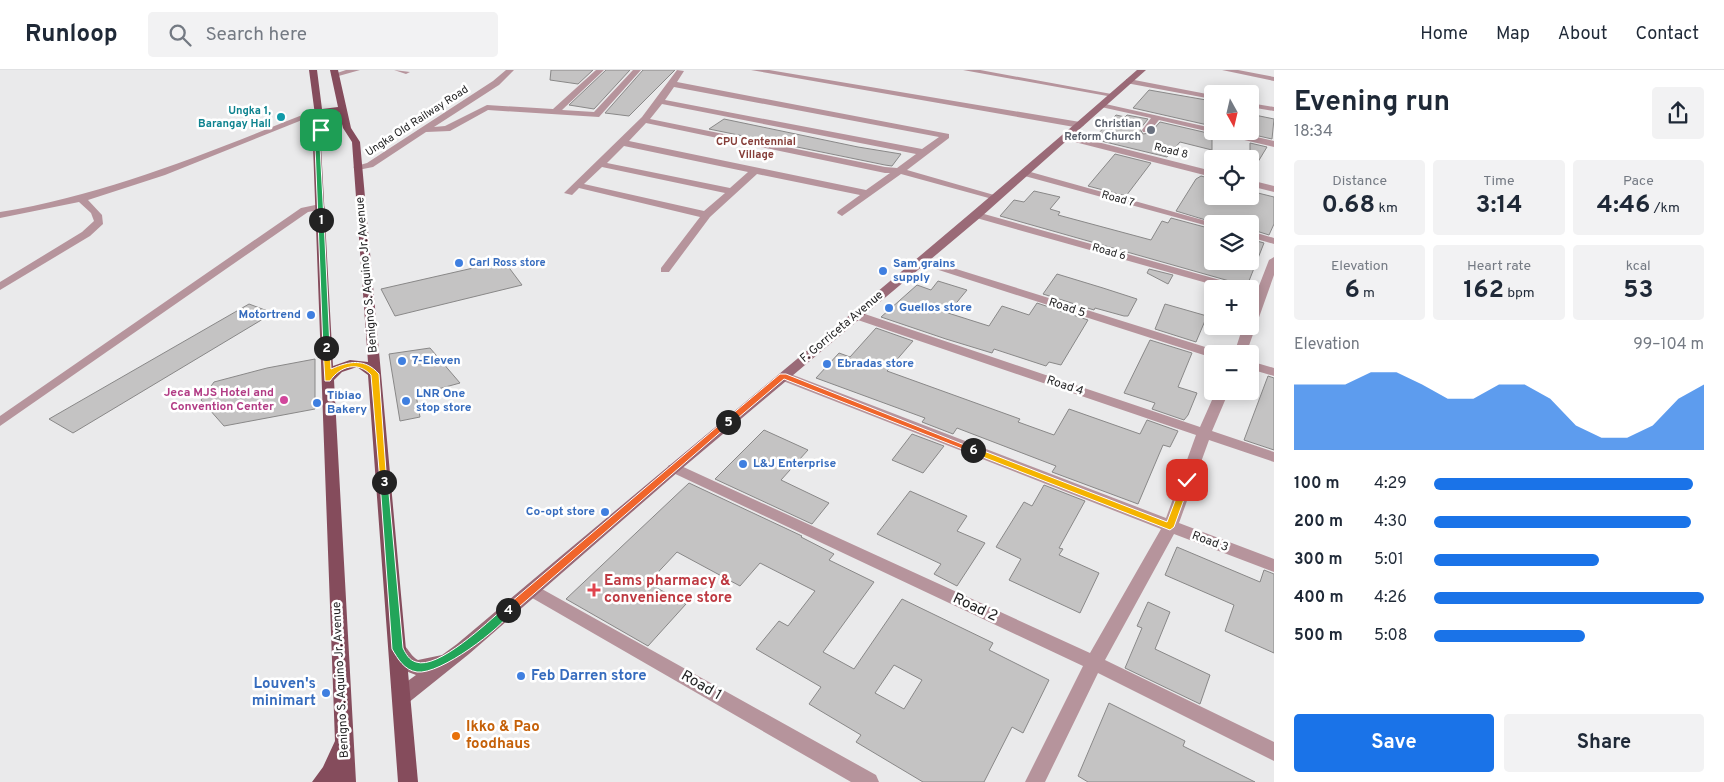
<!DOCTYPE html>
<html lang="en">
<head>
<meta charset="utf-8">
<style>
	:root { --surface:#fff; --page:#f2f2f3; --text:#1f2937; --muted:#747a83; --line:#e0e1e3; --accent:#1a73e8 }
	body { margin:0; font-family:Overpass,sans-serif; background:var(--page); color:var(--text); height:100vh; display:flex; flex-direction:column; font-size:19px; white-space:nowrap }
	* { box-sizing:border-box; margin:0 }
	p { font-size:16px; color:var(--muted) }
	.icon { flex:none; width:28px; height:28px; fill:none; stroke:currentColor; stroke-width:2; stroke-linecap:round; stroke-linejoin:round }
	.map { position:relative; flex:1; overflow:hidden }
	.details { display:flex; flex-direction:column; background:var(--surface); width:450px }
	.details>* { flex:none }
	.needle { width:32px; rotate:172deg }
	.buttons { position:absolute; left:1204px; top:15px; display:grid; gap:10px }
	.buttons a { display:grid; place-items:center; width:55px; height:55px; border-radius:5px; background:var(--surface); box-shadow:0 2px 12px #0003; font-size:25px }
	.pin { position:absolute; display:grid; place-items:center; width:42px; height:42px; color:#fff; margin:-21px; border-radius:10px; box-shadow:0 2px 8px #0006 }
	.km { position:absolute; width:25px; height:25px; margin:-12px; border-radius:50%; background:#222; color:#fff; font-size:14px; line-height:25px; text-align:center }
	.round { display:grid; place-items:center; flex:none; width:52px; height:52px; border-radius:5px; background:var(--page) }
	.summary { display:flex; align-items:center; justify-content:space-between; height:85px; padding:0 20px }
	h1 { font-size:28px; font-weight:700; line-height:38px }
	.metrics { display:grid; grid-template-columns:repeat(3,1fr); gap:8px; height:85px; padding:5px 20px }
	.metrics div { display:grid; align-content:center; border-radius:5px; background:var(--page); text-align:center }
	.metrics b { font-size:25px; font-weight:700 }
	.metrics small { font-size:14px; font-weight:400 }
	.metrics p { font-size:14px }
	.chart { height:140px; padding:10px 20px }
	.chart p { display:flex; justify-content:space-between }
	.chart svg { width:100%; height:90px; margin-top:5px; fill:var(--accent); opacity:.7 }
	.primary-button { display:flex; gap:10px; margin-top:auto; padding:10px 20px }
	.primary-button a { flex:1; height:58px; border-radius:5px; background:var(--accent); color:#fff; font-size:20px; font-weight:700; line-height:58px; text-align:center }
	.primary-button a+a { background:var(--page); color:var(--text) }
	ul { padding:0 20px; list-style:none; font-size:16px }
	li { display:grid; grid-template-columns:80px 60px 1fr; align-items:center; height:38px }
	li i { height:12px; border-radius:6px; background:var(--accent) }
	header { display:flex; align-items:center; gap:30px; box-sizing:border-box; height:70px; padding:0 25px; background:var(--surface); border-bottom:1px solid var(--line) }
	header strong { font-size:24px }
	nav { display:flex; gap:28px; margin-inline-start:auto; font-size:18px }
	.search { width:350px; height:45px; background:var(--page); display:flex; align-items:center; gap:12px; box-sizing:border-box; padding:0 18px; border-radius:5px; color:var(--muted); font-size:19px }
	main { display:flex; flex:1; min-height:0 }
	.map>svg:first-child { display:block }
	.building { fill:#c4c3c3; stroke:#898888; fill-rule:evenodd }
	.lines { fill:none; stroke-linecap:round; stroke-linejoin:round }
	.minor { fill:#b6949c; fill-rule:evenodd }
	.secondary { fill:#9a6a77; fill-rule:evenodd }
	.primary { fill:#854c5c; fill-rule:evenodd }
	.split-1 { fill:#22a559; stroke:#fff }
	.split-2 { fill:#22a559; stroke:#fff }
	.split-3 { fill:#f5b400; stroke:#fff }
	.split-4 { fill:#22a559; stroke:#fff }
	.split-5 { fill:#f0652b; stroke:#fff }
	.split-6 { fill:#f0652b; stroke:#fff }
	.split-7 { fill:#f5b400; stroke:#fff }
	.culture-dot { fill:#0f9aa8; stroke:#fff; stroke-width:2 }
	.worship-dot { fill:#6b7280; stroke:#fff; stroke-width:2 }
	.shop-dot { fill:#3f7fe0; stroke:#fff; stroke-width:2 }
	.hotel-dot { fill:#d1479c; stroke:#fff; stroke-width:2 }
	.health-dot { fill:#e0444e; stroke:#fff; stroke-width:2 }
	.food-dot { fill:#e8710a; stroke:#fff; stroke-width:2 }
	.labels { text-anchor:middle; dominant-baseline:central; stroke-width:5; stroke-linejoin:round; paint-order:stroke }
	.far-culture-label { font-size:11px; font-weight:bold; fill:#0d838f; stroke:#fff; text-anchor:end }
	.far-street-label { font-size:11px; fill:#1e1e1f; stroke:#fff }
	.far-worship-label { font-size:11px; font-weight:bold; fill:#5b616d; stroke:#fff; text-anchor:end }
	.far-neighbourhood-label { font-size:11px; font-weight:bold; fill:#863e39; stroke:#fff }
	.far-shop-label { font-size:11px; font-weight:bold; fill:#366cbe; stroke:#fff; text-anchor:start }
	.shop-label { font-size:12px; font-weight:bold; fill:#366cbe; stroke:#fff; text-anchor:start }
	.street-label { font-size:12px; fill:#1e1e1f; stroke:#fff }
	.hotel-label { font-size:12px; font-weight:bold; fill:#b23c85; stroke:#fff; text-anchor:end }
	.near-health-label { font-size:15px; font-weight:bold; fill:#be3a42; stroke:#fff; text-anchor:start }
	.near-street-label { font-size:15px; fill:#1e1e1f; stroke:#fff }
	.near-shop-label { font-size:15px; font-weight:bold; fill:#366cbe; stroke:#fff; text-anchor:start }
	.near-food-label { font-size:15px; font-weight:bold; fill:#c56008; stroke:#fff; text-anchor:start }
</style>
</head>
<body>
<header>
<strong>Runloop</strong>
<div class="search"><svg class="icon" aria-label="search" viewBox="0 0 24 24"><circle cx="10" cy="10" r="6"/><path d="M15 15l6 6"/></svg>Search here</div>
<nav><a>Home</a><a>Map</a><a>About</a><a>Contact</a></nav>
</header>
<main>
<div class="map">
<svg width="1274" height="712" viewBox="0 0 1274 712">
	<rect width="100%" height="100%" fill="#eaeaeb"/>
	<!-- building -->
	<path class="building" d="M 551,0 L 593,0 L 578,14 L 550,10 Z
		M 606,0 L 630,0 L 594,39 L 569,35 Z
		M 643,0 L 675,0 L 629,46 L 605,43 Z
		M 1149,20 L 1212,31 L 1212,56 L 1133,38 Z
		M 1250,44 L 1274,49 L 1272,69 L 1250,64 Z
		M 1116,45 L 1125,47 L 1127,45 L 1148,49 L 1140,59 L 1143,64 L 1150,63 L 1160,52 L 1212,64 L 1212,80 L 1180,72 L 1167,87 L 1093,69 Z
		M 724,49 L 858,77 L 901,84 L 892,96 L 885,95 L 709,59 Z
		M 1250,73 L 1267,77 L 1250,105 Z
		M 1115,84 L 1151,93 L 1126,126 L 1088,116 Z
		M 1201,106 L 1212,109 L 1212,126 L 1250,126 L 1250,121 L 1274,127 L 1274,154 L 1269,165 L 1250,159 L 1250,154 L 1219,154 L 1176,141 L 1196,109 Z
		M 1034,121 L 1060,127 L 1050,139 L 1060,142 L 1058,145 L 1151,170 L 1162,151 L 1168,153 L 1171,148 L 1212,159 L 1212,191 L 1250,191 L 1250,169 L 1264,173 L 1247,216 L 1000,146 L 1014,130 L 1024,132 Z
		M 504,191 L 522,215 L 395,246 L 381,219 Z
		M 1149,199 L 1173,205 L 1168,214 L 1147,203 Z
		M 1057,204 L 1103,218 L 1137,229 L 1128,246 L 1124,246 L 1095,238 L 1094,240 L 1043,224 Z
		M 938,211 L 967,220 L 948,243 L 989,256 L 1002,236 L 1029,245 L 1037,233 L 1088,250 L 1061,295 L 1049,292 L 1046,296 L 994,279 L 992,283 L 946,269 L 881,247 L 917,215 L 931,220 Z
		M 249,234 L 273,243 L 73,363 L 49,349 Z
		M 1165,234 L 1207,246 L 1196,272 L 1155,259 Z
		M 876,258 L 913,271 L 887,301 L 1020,349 L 1018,352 L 1054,365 L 1069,339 L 1140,364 L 1147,350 L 1178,361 L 1170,377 L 1163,375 L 1138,434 L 1052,402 L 1056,396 L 957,358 L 953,364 L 922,352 L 925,348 L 816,308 L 839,283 L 850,287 Z
		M 1150,270 L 1192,283 L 1178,317 L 1197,323 L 1188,345 L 1184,350 L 1152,339 L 1155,333 L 1124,323 Z
		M 430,278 L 460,313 L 416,325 L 420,347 L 400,351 L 389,284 Z
		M 315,289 L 315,339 L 224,356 L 201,330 L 214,312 L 267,298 Z
		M 1268,306 L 1274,308 L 1274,380 L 1244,370 Z
		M 764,360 L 808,380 L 781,410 L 829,433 L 812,454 L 715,409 Z
		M 912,364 L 944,376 L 923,403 L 892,390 Z
		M 689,413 L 802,466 L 801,467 L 834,484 L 829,490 L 874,512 L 823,582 L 854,599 L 902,529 L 993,573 L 989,580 L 1049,610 L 1023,663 L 1012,657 L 984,712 L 923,712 L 856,672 L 861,665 L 809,634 L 821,617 L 756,579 L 779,551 L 788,556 L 815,521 L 760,493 L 740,516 L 677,482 L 648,513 L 686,534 L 648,576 L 566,529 ZM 894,595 L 922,610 L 904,639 L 875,623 Z
		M 1044,415 L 1085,431 L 1059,478 L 1063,479 L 1059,485 L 1099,503 L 1080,543 L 1009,510 L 1021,489 L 996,477 L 1024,432 L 1032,436 Z
		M 910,421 L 967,446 L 957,461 L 985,473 L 957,516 L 934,504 L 941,494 L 877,464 Z
		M 1177,477 L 1260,512 L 1264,500 L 1274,504 L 1274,583 L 1225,561 L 1234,535 L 1165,505 Z
		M 1148,532 L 1170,542 L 1155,579 L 1210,605 L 1200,634 L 1125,598 L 1142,558 L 1137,556 Z
		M 1109,633 L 1185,671 L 1183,676 L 1255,712 L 1088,712 L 1078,706 Z"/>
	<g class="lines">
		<!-- minor -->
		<path class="minor" d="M 346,0 L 360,0 L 335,7 L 331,5 Z
			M 394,0 L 410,2 L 406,4 Z
			M 506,0 L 514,0 L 499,15 L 434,57 L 445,56 L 487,35 L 553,39 L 596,0 L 604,0 L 562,40 L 594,42 L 633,0 L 641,0 L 599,47 L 488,40 L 450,61 L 426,62 L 373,97 L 358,100 L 353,97 L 367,93 L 493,11 Z
			M 677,0 L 684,1 L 677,12 L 949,64 L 949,68 L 907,100 L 1001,127 L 996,130 L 901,104 L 842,146 L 837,143 L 838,141 L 860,125 L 757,104 L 710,147 L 669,202 L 661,202 L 661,198 L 700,147 L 579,118 L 572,125 L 564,123 L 642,47 ZM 674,17 L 939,67 L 922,79 L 665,30 ZM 662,34 L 916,84 L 897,98 L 885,97 L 650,49 ZM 646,53 L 885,103 L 890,103 L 866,120 L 629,71 ZM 624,76 L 748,102 L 730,118 L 607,93 ZM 602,97 L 725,123 L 704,141 L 584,114 Z
			M 751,0 L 769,0 L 1080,52 L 1084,55 L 1080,58 Z
			M 963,0 L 980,0 L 1117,25 L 1113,27 Z
			M 1222,0 L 1238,0 L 1274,7 L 1274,11 Z
			M 1129,9 L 1212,25 L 1212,29 L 1126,13 L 1126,9 Z
			M 1101,33 L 1212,58 L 1212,61 L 1230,61 L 1274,71 L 1274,77 L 1159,50 L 1149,62 L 1143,62 L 1142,60 L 1151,48 L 1101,37 Z
			M 1250,33 L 1274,37 L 1274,41 L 1250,37 Z
			M 315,40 L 322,42 L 165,105 L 88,130 L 102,145 L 103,154 L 90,166 L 0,220 L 0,212 L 82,162 L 94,151 L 91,143 L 79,132 L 0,148 L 0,142 C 110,124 211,81 315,40 Z
			M 1066,64 L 1212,101 L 1212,107 L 1063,69 L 1063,65 Z
			M 1021,101 L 1027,101 L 1217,154 L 1212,154 L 1212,157 L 1208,156 L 1021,105 Z
			M 1250,110 L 1274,116 L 1274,122 L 1250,116 Z
			M 320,134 L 325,137 L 324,139 L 308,142 L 0,356 L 0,346 L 301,138 Z
			M 977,142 L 1245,217 L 1247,219 L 1228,219 L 973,147 L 973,143 Z
			M 1250,161 L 1274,168 L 1274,174 L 1250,167 Z
			M 1274,187 L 1274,205 L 1246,284 L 1234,284 L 1243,256 L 1250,256 L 1250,239 L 1269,190 Z
			M 921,188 L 1218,281 L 1220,284 L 1212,284 L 1212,287 L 1210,287 L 917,193 L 917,189 Z
			M 856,241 L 1200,357 L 1216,321 L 1229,321 L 1212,361 L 1274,382 L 1274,392 L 1209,370 L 1179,453 L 1274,489 L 1274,502 L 1174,464 L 1105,590 L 1274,672 L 1274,691 L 1098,603 L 1045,712 L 1025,712 L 1083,596 L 669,401 L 667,398 L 669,395 L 679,395 L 1090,583 L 1161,459 L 778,309 L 777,306 L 783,302 L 788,303 L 1166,448 L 1196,365 L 852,248 L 850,245 L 852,242 Z
			M 1250,291 L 1274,298 L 1274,306 L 1250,299 Z
			M 533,514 L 876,705 L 879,712 L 851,712 L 527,525 L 525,520 L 527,515 Z"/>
		<!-- secondary -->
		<path class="secondary" d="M 1137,0 L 1146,0 L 981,147 L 679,401 L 469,584 L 408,633 L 401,635 L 394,633 L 392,627 L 394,621 L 416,605 L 403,600 L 389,579 L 392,574 C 407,569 407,584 418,590 L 442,585 L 457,574 C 683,382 914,195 1137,0 Z"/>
		<!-- primary -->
		<path class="primary" d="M 309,0 L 317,0 L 322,39 L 338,37 L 330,0 L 338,0 L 351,58 L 360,72 L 418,712 L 398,712 L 368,305 L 357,297 L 342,302 L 334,310 L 356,712 L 312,712 L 323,697 L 335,671 L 313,76 L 317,60 ZM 339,42 L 343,58 L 352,72 L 368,292 L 350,290 L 333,296 L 321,76 L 325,60 L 323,44 Z"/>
	</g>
	<!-- split-1 -->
	<path class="split-1" d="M 319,59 L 323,60 L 320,76 L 324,150 L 321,152 L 318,150 L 315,76 Z"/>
	<!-- split-2 -->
	<path class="split-2" d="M 321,148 L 324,150 L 330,278 L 326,280 L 323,278 L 318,150 Z"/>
	<!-- split-3 -->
	<path class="split-3" d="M 326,276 L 330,278 L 331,299 C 349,291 365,288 379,304 L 387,415 L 380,412 L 371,305 C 358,291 340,296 330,311 L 325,311 L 323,278 Z"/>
	<!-- split-4 -->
	<path class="split-4" d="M 384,409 L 388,412 L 403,578 C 406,584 409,590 416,592 C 438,600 488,552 504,538 L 508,536 L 513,540 C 501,559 440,605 417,602 C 404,600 398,589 392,579 L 380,412 Z"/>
	<!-- split-5 -->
	<path class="split-5" d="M 725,350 L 732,352 L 512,543 L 504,543 L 504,538 Z"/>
	<!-- split-6 -->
	<path class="split-6" d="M 780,304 L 786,304 L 977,380 L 970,382 L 784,309 L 731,354 L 725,354 L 725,350 Z"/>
	<!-- split-7 -->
	<path class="split-7" d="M 970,378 L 976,378 L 1167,452 L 1183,410 L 1187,407 L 1191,410 L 1174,457 L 1170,460 L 970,382 Z"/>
	<!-- markers -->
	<circle class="culture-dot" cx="281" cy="47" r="5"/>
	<circle class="worship-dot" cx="1151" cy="60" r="5"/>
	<g class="shop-dot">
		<circle cx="459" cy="193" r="5"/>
		<circle cx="883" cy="201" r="5"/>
		<circle cx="889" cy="238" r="5"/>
		<circle cx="311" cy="245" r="5"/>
		<circle cx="402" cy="291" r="5"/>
		<circle cx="827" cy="294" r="5"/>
		<circle cx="406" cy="331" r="5"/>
		<circle cx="317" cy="333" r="5"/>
		<circle cx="743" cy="394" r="5"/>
		<circle cx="605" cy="442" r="5"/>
		<circle cx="521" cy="606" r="5"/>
		<circle cx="326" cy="623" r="5"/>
	</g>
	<circle class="hotel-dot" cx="284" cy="330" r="5"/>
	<path class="health-dot" d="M591.5 512.5h5v5h5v5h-5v5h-5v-5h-5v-5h5z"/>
	<circle class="food-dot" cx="456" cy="666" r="5"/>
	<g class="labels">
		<!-- far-culture labels -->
		<g class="far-culture-label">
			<text x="271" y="41">Ungka 1,<tspan x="271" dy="13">Barangay Hall</tspan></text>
		</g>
		<!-- far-street labels -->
		<g class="far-street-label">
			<text transform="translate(417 51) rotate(-33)">Ungka Old Railway Road</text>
			<text transform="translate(1171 81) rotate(14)">Road 8</text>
			<text transform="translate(1118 129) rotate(15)">Road 7</text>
			<text transform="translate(1109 182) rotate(16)">Road 6</text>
		</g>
		<!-- far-worship labels -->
		<g class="far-worship-label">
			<text x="1141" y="54">Christian<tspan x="1141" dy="13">Reform Church</tspan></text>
		</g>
		<!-- far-neighbourhood labels -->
		<g class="far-neighbourhood-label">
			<text x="756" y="72">CPU Centennial<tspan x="756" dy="13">Village</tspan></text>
		</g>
		<!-- far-shop labels -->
		<g class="far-shop-label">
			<text x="469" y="193">Carl Ross store</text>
		</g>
		<!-- shop labels -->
		<g class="shop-label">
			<text x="893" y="194">Sam grains<tspan x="893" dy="14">supply</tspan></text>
			<text x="899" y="238">Guellos store</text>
			<text x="301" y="245" text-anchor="end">Motortrend</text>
			<text x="412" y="291">7-Eleven</text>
			<text x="837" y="294">Ebradas store</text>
			<text x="416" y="324">LNR One<tspan x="416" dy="14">stop store</tspan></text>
			<text x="327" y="326">Tibiao<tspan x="327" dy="14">Bakery</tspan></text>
			<text x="753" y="394">L&amp;J Enterprise</text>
			<text x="595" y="442" text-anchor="end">Co-opt store</text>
		</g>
		<!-- street labels -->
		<g class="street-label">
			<text transform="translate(367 205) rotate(-95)">Benigno S. Aquino Jr. Avenue</text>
			<text transform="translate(1067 238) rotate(18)">Road 5</text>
			<text transform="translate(842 257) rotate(-40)">F. Gorriceta Avenue</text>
			<text transform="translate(1065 316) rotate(19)">Road 4</text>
			<text transform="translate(1210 472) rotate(20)">Road 3</text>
			<text transform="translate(341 610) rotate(-93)">Benigno S. Aquino Jr. Avenue</text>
		</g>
		<!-- hotel labels -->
		<g class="hotel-label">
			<text x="274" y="323">Jeca MJS Hotel and<tspan x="274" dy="14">Convention Center</tspan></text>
		</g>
		<!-- near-health labels -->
		<g class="near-health-label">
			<text x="604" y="511">Eams pharmacy &amp;<tspan x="604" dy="17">convenience store</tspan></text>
		</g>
		<!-- near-street labels -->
		<g class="near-street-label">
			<text transform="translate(975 538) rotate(25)">Road 2</text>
			<text transform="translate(701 616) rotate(30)">Road 1</text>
		</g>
		<!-- near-shop labels -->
		<g class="near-shop-label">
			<text x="531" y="606">Feb Darren store</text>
			<text x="316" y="614" text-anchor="end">Louven's<tspan x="316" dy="17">minimart</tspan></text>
		</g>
		<!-- near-food labels -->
		<g class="near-food-label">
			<text x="466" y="657">Ikko &amp; Pao<tspan x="466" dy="17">foodhaus</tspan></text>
		</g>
	</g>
</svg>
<div class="buttons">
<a><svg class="needle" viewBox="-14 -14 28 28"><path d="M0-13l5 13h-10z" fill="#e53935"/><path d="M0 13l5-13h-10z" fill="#747a83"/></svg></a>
<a><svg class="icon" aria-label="locate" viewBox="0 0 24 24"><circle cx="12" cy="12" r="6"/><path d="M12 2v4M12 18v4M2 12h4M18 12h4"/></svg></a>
<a><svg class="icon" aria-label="layers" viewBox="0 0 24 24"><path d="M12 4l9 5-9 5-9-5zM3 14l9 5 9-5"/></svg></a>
<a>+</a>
<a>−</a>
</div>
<div class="pin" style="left:321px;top:60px;background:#1e9e55"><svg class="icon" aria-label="arrive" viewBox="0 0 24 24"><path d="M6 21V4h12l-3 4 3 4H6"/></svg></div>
<div class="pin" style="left:1187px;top:410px;background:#d93025"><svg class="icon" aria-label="check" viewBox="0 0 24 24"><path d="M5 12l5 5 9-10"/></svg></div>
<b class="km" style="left:321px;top:150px">1</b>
<b class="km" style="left:326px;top:278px">2</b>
<b class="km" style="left:384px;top:412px">3</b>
<b class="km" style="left:508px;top:540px">4</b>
<b class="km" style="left:728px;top:352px">5</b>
<b class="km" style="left:973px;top:380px">6</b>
</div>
<section class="details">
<div class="summary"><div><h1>Evening run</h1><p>18:34</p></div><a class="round"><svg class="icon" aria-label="share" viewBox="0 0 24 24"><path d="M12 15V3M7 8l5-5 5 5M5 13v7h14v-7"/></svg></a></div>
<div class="metrics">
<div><p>Distance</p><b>0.68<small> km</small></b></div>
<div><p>Time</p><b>3:14</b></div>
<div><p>Pace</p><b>4:46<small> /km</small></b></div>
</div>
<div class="metrics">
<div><p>Elevation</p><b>6<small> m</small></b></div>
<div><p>Heart rate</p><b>162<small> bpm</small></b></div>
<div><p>kcal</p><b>53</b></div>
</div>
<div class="chart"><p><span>Elevation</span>99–104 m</p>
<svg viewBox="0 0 160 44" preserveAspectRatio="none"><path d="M0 44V12L10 12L20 12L30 6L40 6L50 12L60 19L70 19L80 12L90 12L100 19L110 32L120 38L130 38L140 32L150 19L160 12V44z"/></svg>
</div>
<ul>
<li><b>100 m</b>4:29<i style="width:96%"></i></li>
<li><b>200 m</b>4:30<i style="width:95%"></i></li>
<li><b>300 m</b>5:01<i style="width:61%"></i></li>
<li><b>400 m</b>4:26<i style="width:100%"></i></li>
<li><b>500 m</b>5:08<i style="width:56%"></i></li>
</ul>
<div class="primary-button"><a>Save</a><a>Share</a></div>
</section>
</main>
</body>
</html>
